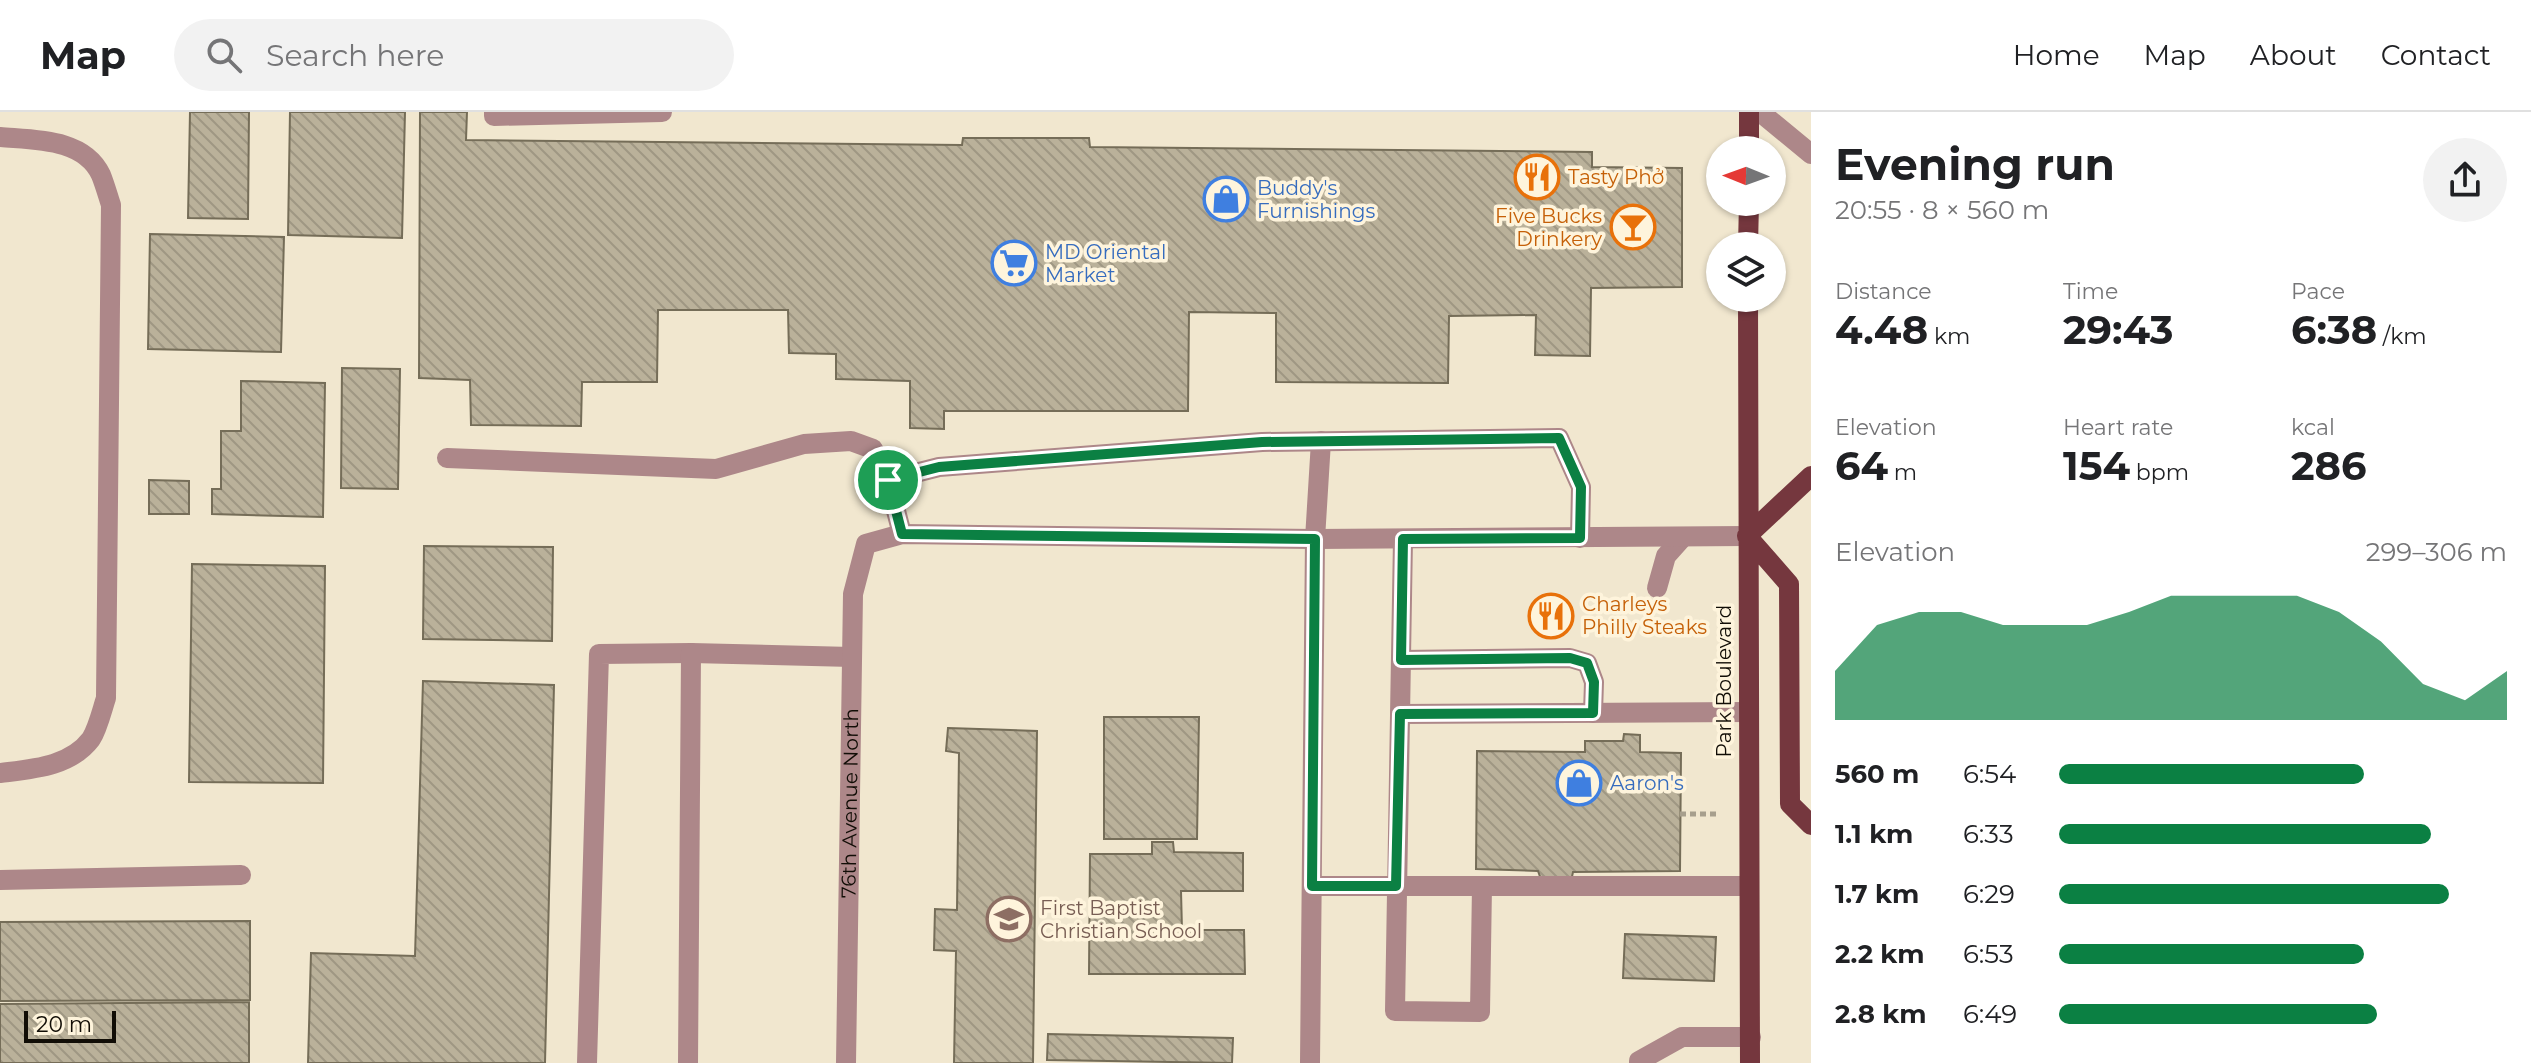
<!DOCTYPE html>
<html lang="en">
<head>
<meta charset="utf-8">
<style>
	:root { --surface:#fff; --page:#f2f2f2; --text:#202124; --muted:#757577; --line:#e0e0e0; --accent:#0b8043 }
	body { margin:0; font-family:Montserrat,sans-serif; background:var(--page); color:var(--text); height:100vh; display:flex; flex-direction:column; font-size:30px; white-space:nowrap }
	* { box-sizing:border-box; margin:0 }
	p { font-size:26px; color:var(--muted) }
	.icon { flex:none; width:44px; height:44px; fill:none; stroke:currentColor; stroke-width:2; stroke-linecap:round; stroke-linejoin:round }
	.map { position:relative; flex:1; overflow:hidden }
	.side { display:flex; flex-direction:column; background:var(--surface); width:720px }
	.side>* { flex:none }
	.needle { width:52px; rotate:271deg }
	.controls { position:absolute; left:1706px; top:24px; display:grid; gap:16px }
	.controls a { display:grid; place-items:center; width:80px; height:80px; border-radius:50%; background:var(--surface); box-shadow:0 2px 6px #0004; font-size:40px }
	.scale { position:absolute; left:24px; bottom:20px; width:92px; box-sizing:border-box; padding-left:8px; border:4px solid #110d06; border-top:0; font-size:22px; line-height:28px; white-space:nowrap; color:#110d06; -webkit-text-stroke:6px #fef4dc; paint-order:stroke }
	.pin { position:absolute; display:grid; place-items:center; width:68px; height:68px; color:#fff; margin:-34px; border:4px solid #fff; border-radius:50%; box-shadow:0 2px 8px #0007 }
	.round { display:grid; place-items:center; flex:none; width:84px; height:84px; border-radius:42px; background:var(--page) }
	.overview { display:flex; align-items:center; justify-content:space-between; height:136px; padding:0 24px }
	h1 { font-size:44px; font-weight:700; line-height:60px }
	.metrics { display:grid; grid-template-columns:repeat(3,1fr); gap:12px; height:136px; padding:8px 24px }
	.metrics div { display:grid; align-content:center }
	.metrics b { font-size:40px; font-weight:700 }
	.metrics small { font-size:22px; font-weight:400 }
	.metrics p { font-size:22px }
	.chart { height:224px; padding:16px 24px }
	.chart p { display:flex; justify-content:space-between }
	.chart svg { width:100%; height:144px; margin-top:8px; fill:var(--accent); opacity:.7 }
	ul { padding:0 24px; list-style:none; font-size:26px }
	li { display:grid; grid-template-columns:128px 96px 1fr; align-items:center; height:60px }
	li i { height:20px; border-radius:10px; background:var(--accent) }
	header { display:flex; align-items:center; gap:48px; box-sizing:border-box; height:112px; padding:0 40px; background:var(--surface); border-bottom:2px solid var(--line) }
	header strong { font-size:38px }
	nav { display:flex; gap:44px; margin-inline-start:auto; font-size:28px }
	.search { width:560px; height:72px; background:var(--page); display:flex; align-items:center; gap:20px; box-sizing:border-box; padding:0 28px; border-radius:44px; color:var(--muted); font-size:30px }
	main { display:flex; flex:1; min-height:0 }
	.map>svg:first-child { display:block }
	.building { fill:url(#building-back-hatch); stroke:#756d58; stroke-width:2 }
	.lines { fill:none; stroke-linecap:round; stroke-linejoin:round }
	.path { stroke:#a79f8d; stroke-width:5; stroke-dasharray:6 4; stroke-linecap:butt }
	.minor { stroke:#ad8789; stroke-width:20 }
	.major { stroke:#75373e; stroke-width:20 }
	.route-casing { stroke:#fff; stroke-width:16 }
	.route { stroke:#0b8043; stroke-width:10 }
	.labels { text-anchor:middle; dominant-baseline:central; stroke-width:7; stroke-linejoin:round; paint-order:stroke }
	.food-label { font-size:20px; fill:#c56008; stroke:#fef4dc; text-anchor:start }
	.shop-label { font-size:20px; fill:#366cbe; stroke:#fef4dc; text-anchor:start }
	.street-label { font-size:20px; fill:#110d06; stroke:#fef4dc }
	.education-label { font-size:20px; fill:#785e54; stroke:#fef4dc; text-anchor:start }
</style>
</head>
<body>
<header>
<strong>Map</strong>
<div class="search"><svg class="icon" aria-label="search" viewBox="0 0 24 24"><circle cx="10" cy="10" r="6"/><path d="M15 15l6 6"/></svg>Search here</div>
<nav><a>Home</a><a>Map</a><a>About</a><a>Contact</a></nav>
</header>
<main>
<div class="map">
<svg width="1811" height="951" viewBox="0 0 1811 951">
	<defs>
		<pattern id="building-back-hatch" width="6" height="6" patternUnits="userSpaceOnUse" patternTransform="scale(2)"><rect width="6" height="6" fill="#bab19a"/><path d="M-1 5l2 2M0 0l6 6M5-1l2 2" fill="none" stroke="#9f9783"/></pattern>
	</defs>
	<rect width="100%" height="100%" fill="#f1e7cf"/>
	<!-- building -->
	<path class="building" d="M 190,0 L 249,0 L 248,107 L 188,106 Z
		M 290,0 L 405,0 L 402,126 L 288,123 Z
		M 420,0 L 467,0 L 466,28 L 962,33 L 963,26 L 1089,26 L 1090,35 L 1592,40 L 1592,55 L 1682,56 L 1682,175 L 1591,176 L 1590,244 L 1535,243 L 1536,203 L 1449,204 L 1448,271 L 1276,270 L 1276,201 L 1189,200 L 1188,299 L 944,299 L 944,317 L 910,316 L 910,269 L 836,267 L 836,242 L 789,241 L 788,198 L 658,198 L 657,270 L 582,270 L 581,314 L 471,313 L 470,268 L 419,266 Z
		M 150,122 L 284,125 L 281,240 L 148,237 Z
		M 342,256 L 400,257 L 398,377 L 341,376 Z
		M 241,269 L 325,271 L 323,405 L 212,402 L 212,377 L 221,377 L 221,319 L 241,319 Z
		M 149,368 L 189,369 L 189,402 L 149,402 Z
		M 424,434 L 553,435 L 552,529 L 423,527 Z
		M 192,452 L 325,454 L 323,671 L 189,670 Z
		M 423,569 L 554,573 L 545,951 L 308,951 L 311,841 L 415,844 Z
		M 1104,605 L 1199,605 L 1197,727 L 1104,727 Z
		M 948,616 L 1037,619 L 1033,951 L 954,951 L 956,839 L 934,838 L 935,797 L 957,798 L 959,641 L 946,639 Z
		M 1624,622 L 1640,623 L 1640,640 L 1681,641 L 1680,759 L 1573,760 L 1570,774 L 1543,773 L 1538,759 L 1476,757 L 1477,639 L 1585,640 L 1585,629 L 1623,629 Z
		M 1152,730 L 1173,730 L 1174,740 L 1243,741 L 1243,779 L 1181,779 L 1182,818 L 1244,818 L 1245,862 L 1089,862 L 1090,742 L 1152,742 Z
		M 250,809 L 250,888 L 0,889 L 0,810 Z
		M 1625,822 L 1716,825 L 1714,869 L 1623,866 Z
		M 249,890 L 249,951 L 0,951 L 0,892 Z
		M 1048,922 L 1233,926 L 1232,951 L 1047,948 Z"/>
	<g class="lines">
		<!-- path -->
		<path class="path" d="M 1680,702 L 1717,702"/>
		<!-- minor -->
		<g class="minor">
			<path d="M 494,0 L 494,4 L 662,0"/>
			<path d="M 1760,0 L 1811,42"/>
			<path d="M 0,25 C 34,28 84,26 101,63 C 105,73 108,84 111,93 L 106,586 C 102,598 98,616 91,627 C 70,655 32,657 0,661"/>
			<path d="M 447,346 L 716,357 L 804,332 L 851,329 L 873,337 L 888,368 L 902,422"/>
			<path d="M 888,368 L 939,355 L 1262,330 L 1559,326 L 1581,375 L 1580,426"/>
			<path d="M 1403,427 L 1395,899 L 1480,900 L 1482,774"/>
			<path d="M 1657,476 L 1666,444 L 1683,425"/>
			<path d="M 1401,548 L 1570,546 L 1587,551 L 1594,570 L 1593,601"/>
			<path d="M 1400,602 L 1748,600"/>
			<path d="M 0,768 L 241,763"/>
			<path d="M 1312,774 L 1748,774"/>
			<path d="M 587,951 L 599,542 L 691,541"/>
			<path d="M 688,951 L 691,541 L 852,545"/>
			<path id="s1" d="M 846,951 L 853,482 L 866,432 L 902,422 L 1315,427 L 1747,424"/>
			<path d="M 1310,951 L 1315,427 L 1321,329"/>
			<path d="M 1639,951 L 1639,949 L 1682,925 L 1751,925"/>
		</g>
		<!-- major -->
		<path class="major" d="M 1749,38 L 1749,0
			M 1748,134 L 1749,90
			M 1748,186 L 1750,951
			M 1747,424 L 1789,472 L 1790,692 L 1811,713
			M 1747,424 L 1811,364"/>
	</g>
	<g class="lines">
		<!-- route casing -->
		<g class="route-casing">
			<path id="route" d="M 1559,326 L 1581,375 L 1580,426 L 1403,427 L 1401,548 L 1570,546 L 1587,551 L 1594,570 L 1593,601 L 1400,602 L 1396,774 L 1312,774 L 1315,427 L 902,422 L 888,368 L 939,355 L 1262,330 Z"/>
		</g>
		<!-- route -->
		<use href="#route" class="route"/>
	</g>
	<!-- icons -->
	<defs>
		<g id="restaurant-ring" transform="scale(2.3)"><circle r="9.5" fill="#fef4dc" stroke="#e8710a" stroke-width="1.5"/><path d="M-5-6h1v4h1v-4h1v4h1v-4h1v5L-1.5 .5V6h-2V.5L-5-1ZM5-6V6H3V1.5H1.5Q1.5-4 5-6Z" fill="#e8710a"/></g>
		<g id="shop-ring" transform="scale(2.3)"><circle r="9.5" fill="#fef4dc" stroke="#3f7fe0" stroke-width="1.5"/><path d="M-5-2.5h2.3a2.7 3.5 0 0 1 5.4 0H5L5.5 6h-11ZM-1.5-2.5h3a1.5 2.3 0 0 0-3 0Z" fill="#3f7fe0"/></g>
		<g id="bar-ring" transform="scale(2.3)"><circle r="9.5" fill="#fef4dc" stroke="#e8710a" stroke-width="1.5"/><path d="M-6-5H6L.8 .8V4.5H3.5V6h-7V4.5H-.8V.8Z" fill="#e8710a"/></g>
		<g id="supermarket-ring" transform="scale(2.3)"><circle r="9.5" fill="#fef4dc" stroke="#3f7fe0" stroke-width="1.5"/><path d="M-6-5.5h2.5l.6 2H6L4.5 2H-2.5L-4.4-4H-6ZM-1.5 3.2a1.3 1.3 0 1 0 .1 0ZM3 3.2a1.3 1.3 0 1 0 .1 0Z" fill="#3f7fe0"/></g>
		<g id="school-ring" transform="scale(2.3)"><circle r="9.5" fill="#fef4dc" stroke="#8d6e63" stroke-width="1.5"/><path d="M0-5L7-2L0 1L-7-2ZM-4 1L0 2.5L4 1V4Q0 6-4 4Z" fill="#8d6e63"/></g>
	</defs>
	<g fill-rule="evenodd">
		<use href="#restaurant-ring" x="1537" y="65"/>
		<use href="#shop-ring" x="1226" y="87"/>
		<use href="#bar-ring" x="1633" y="115"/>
		<use href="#supermarket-ring" x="1014" y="151"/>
		<use href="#restaurant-ring" x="1551" y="504"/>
		<use href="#shop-ring" x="1579" y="671"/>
		<use href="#school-ring" x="1009" y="807"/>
	</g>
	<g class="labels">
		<!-- food labels -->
		<g class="food-label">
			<text x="1568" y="65">Tasty Phở</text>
			<text x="1602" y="104" text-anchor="end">Five Bucks<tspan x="1602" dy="23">Drinkery</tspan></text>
			<text x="1582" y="492">Charleys<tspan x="1582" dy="23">Philly Steaks</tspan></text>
		</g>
		<!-- shop labels -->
		<g class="shop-label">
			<text x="1257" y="76">Buddy's<tspan x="1257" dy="23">Furnishings</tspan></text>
			<text x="1045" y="140">MD Oriental<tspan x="1045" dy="23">Market</tspan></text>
			<text x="1610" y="671">Aaron's</text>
		</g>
		<!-- street labels -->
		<g class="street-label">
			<text transform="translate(1724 569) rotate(-90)">Park Boulevard</text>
			<text stroke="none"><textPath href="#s1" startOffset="260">76th Avenue North</textPath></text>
		</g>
		<!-- education labels -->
		<g class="education-label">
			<text x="1040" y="796">First Baptist<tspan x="1040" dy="23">Christian School</tspan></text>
		</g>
	</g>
</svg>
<div class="controls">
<a><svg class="needle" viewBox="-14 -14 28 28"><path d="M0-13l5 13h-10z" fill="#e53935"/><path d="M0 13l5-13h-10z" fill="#757577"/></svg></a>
<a><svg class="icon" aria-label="layers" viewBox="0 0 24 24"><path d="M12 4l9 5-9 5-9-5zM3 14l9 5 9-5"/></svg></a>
</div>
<div class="scale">20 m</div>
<div class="pin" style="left:888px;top:368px;background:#1e9e55"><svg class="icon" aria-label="arrive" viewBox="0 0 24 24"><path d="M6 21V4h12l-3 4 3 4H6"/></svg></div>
</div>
<section class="side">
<div class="overview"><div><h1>Evening run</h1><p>20:55 · 8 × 560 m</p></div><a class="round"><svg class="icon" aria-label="share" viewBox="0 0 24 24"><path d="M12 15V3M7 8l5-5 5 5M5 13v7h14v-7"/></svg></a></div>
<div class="metrics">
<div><p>Distance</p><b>4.48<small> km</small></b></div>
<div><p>Time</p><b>29:43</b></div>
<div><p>Pace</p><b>6:38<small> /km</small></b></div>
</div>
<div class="metrics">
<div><p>Elevation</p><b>64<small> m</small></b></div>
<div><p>Heart rate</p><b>154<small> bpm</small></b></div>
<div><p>kcal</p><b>286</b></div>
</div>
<div class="chart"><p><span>Elevation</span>299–306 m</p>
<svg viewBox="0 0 160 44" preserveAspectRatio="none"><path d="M0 44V29L10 15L20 11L30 11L40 15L50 15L60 15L70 11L80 6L90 6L100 6L110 6L120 11L130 20L140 33L150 38L160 29V44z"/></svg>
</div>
<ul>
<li><b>560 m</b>6:54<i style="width:68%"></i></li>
<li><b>1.1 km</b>6:33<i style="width:83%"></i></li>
<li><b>1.7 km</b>6:29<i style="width:87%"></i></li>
<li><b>2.2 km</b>6:53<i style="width:68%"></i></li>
<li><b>2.8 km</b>6:49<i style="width:71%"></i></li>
</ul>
</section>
</main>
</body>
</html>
